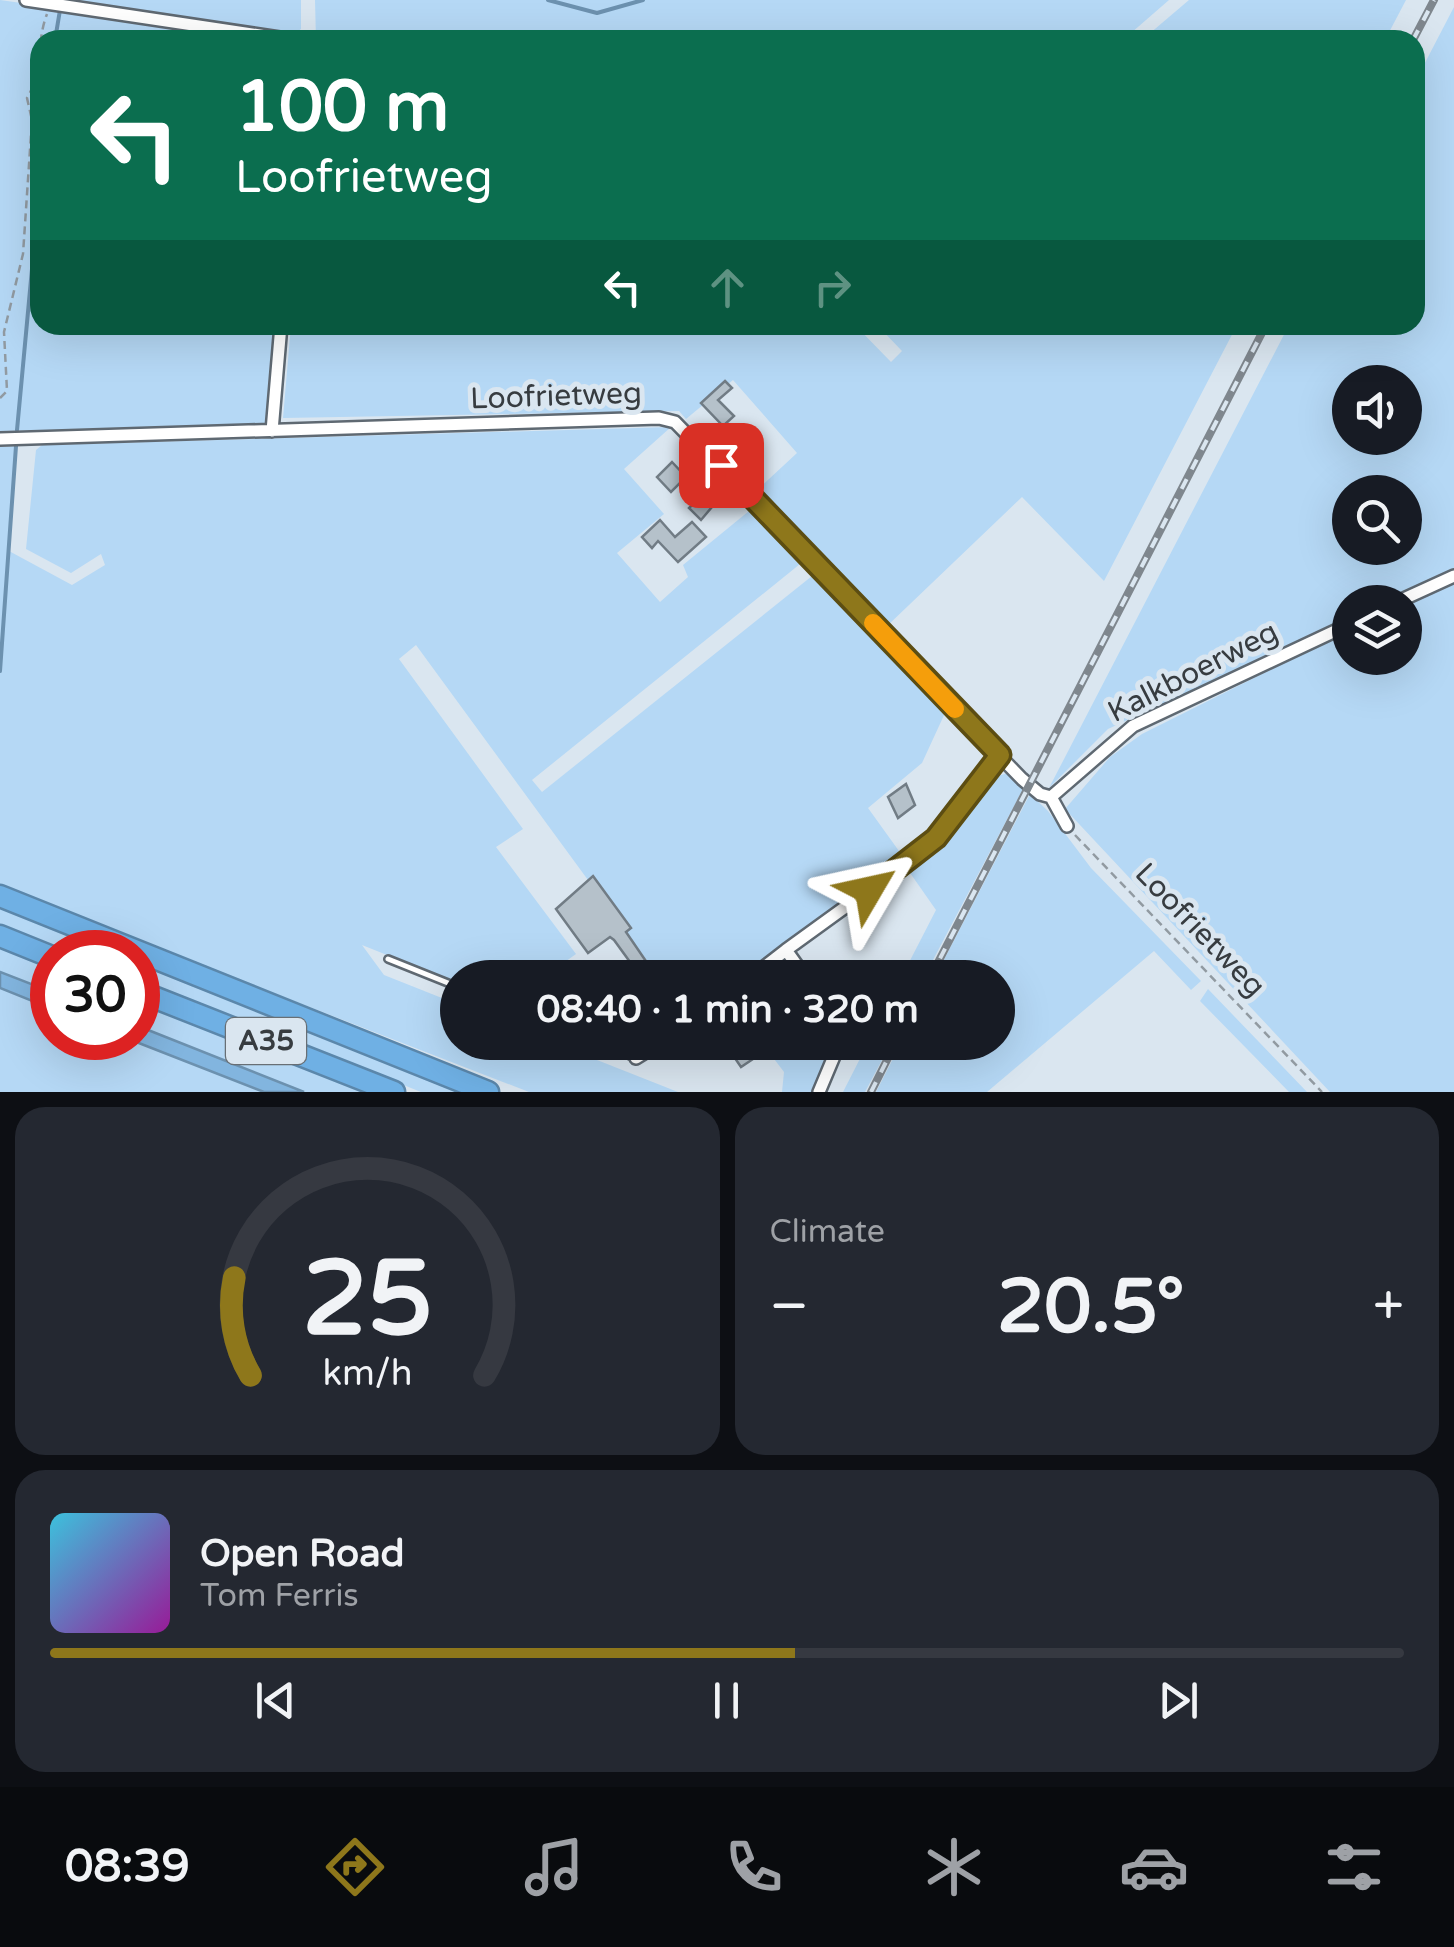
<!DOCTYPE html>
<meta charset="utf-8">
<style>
:root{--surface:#171b24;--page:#242831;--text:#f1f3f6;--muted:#9ea1a6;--line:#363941;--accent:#8e771b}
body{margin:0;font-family:"Varela Round",sans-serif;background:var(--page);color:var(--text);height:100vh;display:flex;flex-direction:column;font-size:38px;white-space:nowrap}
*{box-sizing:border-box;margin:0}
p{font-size:32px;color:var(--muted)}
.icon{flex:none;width:55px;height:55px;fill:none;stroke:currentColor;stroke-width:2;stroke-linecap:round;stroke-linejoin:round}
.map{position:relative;height:1092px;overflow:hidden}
.sheet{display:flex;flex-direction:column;gap:15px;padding:15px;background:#0d0f14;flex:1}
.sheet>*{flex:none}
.guide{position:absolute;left:30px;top:30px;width:1395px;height:305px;border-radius:30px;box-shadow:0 10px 40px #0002;background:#0b6e4f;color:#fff;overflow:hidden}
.buttons{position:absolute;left:1332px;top:365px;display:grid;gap:20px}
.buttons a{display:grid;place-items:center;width:90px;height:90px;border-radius:50%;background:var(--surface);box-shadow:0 10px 40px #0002;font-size:50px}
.speed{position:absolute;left:30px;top:930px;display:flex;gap:20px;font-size:50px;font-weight:700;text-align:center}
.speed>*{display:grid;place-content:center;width:130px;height:130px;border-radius:50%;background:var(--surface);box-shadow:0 10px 40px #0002;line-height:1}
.speed .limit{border:15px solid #d22;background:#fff;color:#111}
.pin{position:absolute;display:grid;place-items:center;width:85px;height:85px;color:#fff;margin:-42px;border-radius:20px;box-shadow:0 5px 15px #0006}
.me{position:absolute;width:110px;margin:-55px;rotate:54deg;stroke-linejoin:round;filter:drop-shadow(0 0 8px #0008)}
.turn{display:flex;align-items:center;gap:35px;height:210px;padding:0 40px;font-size:45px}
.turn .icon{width:130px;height:130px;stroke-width:2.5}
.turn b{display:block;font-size:70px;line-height:85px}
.lanes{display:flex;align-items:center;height:95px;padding:0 40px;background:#0003;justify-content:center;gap:50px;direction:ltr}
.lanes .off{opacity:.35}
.big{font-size:75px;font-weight:700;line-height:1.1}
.sheet .widget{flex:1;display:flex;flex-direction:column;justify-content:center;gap:15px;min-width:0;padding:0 35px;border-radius:30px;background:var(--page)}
.sheet .dial{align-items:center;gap:0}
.dial svg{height:260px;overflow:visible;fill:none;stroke:var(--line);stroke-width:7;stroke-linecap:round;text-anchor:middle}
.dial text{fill:var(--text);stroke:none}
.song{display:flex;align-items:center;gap:30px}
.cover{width:120px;height:120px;border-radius:15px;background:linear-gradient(135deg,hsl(190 70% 55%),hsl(300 70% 35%))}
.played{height:10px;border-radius:5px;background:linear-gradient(90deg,var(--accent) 55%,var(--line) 55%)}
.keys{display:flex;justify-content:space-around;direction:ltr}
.heat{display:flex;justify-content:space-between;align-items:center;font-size:55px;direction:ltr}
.sheet .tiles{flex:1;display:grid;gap:15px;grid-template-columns:1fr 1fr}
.widget:last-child{grid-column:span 2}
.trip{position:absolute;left:440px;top:960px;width:575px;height:100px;border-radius:50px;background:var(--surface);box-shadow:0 10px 40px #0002;font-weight:700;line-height:100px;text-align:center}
.dock{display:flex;height:160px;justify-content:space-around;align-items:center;background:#090b0e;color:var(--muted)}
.dock .icon{width:70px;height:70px}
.dock .active{color:var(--accent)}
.dock b{font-size:45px;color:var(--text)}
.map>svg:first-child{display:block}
.green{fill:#b5d8f5;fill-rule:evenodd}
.water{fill:#82b5df;stroke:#6c91af;stroke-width:2.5}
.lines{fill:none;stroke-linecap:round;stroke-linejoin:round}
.stream{stroke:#6c91af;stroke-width:4}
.building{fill:#b5c1ca;stroke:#717c85;stroke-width:2.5}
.lane-casing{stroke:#5f6972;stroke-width:10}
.street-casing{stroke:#5f6972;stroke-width:16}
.highway-casing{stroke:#5b87ab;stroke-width:25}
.path{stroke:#919aa1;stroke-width:2.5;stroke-dasharray:8 5;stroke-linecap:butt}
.lane{stroke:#fff;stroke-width:5}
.street{stroke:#fff;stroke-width:11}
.highway{stroke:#6fb0e4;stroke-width:20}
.rail-casing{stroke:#7f878e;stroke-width:8}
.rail{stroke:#dae6f0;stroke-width:4;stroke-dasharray:11;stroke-linecap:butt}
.route-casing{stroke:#5c4d12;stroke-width:25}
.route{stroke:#8e771b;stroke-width:18}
.slow{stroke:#f59e0b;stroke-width:18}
.labels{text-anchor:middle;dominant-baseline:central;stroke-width:10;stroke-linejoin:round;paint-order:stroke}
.shield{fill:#dae6f0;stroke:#686f75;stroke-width:2.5}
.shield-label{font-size:28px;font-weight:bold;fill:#373c40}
.street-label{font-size:30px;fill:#373c40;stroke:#dae6f0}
</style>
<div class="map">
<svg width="1454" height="1092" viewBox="0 0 1454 1092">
<rect width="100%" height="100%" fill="#dae6f0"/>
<path class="green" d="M0 0 284 40H40V325H277L267 427 0 431Z
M51 0H301V29L294 34Z
M315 0H1169L1123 40H316Z
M1189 0H1406L1385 40H1142Z
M1454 7V569L1383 602H1350V618L1108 729 1049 788 1289 325H1415V82ZM1350 382H1405V438H1350ZM1350 492H1405V548H1350Z
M291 325H855L891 362 902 351 877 325H1237L1104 581 1022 497 886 627 755 492 797 453 733 380 686 419 679 411 283 418Z
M671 427 624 469 664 514 617 553 660 602 688 577 683 565 749 511 800 564 532 780 542 792 812 576 945 713 922 763 868 808 904 858 742 977H659L416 645 399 659 523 829 496 847 576 954 544 977 458 978 457 983 362 945 384 975 457 1004 458 1042 554 1043 678 1092H529L0 887V447L16 446 9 551 72 585 105 565 101 554 71 573 26 549 36 450 42 445Z
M1454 580V1092H1330L1065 809 1110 757 1142 734 1350 630V658H1405V603Z
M1008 773 1024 787 924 977 901 978 936 910 908 870 950 835 991 778Z
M1030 794 1048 811 1091 868 1201 981 1191 990 1154 951 987 1092H876L901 1043 998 1042V978L935 977Z
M0 905 123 952H70L0 925Z
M0 947 52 968V992L0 972Z
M138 958 468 1092H421L138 979Z
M0 988 52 1009V1038H126L264 1092H0Z
M1208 989 1307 1092H1289L1200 1001Z
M138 1001 362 1092H304L138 1026Z
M762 1043H835L813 1092H782L784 1072Z
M868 1043H891L865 1092H843Z"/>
<path class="water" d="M0 972 52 992V1009L0 988Z
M138 1026 304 1092H264L126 1038H138Z"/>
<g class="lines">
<path class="stream" d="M548 0 597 13 643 0
M55 40 60 10
M17 430 40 183
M0 671 16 446"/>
</g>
<path class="building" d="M725 381 732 388 718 400 734 416 723 426 701 403Z
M725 427 742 445 729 457 713 440Z
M672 462 686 477 671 492 657 477Z
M707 490 717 501 701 520 689 508Z
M660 520 675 537 692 522 706 537 678 562 658 541 652 548 642 537Z
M906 784 915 805 898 818 888 797Z
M593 876 631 928 626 932 652 970 641 978H607L630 962 614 940 610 937 588 953 556 909Z
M745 1042 756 1057 741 1067 730 1051Z"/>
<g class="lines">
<defs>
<path id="lane" d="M388 959 458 987
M594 1042 633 1057"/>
<path id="street" d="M26 0 293 40
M272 431 281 325
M0 439 659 418 675 422 1022 779 1040 794 1051 797 1133 726 1350 624
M1397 602 1454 576
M1051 797 1067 826
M750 978 786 950
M806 978 786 950 924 850 999 755
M636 1058 662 1042
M819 1092 840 1042"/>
<path id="highway" d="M0 896 488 1092
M0 936 52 957
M138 991 394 1092"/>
</defs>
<use href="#lane" class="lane-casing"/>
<use href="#street" class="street-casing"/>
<use href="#highway" class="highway-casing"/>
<path class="path" d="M0 398 7 391 4 332 23 254 32 120 27 98C43 73 36 42 47 14
M1075 835 1322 1092"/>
<use href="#lane" class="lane"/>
<use href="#street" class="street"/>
<use href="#highway" class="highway"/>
<defs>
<path id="rail" d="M1413 40 1434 0
M930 978 1266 325
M871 1092 896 1042"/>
</defs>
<use href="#rail" class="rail-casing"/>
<use href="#rail" class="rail"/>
</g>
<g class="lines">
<defs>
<path id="route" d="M721 465 1000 755 936 838 869 890"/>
</defs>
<use href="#route" class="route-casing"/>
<use href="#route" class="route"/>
<path class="slow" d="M873 623 955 709"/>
</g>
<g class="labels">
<rect class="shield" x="226" y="1018" width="80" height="46" rx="8"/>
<g class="shield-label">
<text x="266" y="1041">A35</text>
</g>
<g class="street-label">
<text transform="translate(556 396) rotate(-2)">Loofrietweg</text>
<text transform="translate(1193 672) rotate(-27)">Kalkboerweg</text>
<text transform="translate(1200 930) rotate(46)">Loofrietweg</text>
</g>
</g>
</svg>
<div class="buttons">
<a><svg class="icon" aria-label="sound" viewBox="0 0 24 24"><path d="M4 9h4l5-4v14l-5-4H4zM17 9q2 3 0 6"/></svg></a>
<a><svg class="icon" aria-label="search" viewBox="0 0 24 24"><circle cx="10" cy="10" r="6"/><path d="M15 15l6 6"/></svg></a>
<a><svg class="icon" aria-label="layers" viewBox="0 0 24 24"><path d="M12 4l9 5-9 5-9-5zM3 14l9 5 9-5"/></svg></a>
</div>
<div class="speed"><div class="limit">30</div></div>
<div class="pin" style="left:721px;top:465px;background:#d93025"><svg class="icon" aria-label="arrive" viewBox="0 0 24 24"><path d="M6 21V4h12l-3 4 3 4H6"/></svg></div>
<svg class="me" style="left:869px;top:890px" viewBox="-20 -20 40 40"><path d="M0-17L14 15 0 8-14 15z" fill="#8e771b" stroke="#fff" stroke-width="4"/></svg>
<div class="trip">08:40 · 1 min · 320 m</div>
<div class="guide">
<div class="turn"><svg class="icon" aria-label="left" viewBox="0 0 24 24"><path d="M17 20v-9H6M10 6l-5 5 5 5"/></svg><div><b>100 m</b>Loofrietweg</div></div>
<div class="lanes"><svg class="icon" aria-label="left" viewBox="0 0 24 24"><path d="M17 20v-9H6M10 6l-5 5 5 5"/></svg><svg class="icon off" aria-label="ahead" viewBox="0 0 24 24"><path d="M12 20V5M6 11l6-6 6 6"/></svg><svg class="icon off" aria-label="right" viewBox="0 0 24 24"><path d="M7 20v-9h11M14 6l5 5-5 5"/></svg></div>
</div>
</div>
<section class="sheet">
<div class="tiles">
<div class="widget dial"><svg viewBox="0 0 100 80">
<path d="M14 69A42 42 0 1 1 86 69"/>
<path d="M14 69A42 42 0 0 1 9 39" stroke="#8e771b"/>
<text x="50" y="56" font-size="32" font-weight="700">25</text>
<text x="50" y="72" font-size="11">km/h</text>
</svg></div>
<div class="widget"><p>Climate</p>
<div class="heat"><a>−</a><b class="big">20.5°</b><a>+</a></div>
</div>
<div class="widget">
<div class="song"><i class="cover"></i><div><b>Open Road</b><p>Tom Ferris</p></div></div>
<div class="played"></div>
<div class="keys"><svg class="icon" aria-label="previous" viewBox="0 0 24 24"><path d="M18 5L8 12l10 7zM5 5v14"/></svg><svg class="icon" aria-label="pause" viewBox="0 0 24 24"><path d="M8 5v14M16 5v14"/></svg><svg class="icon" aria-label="next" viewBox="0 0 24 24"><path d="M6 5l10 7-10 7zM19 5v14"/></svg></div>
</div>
</div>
</section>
<nav class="dock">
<b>08:39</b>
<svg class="icon active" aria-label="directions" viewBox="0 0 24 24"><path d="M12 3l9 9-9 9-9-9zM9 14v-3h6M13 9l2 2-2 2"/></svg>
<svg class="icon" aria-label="music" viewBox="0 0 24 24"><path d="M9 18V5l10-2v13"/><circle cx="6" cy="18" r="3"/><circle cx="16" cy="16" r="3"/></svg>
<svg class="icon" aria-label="phone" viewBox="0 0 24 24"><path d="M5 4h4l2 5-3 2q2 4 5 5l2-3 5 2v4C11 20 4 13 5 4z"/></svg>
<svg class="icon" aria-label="climate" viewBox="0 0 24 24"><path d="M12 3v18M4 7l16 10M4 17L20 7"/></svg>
<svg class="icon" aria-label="car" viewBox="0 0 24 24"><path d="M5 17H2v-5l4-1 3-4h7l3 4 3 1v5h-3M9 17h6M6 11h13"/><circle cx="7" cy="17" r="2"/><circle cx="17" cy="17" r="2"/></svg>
<svg class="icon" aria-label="filters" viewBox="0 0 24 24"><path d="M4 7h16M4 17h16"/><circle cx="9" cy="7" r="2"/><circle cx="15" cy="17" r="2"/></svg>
</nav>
